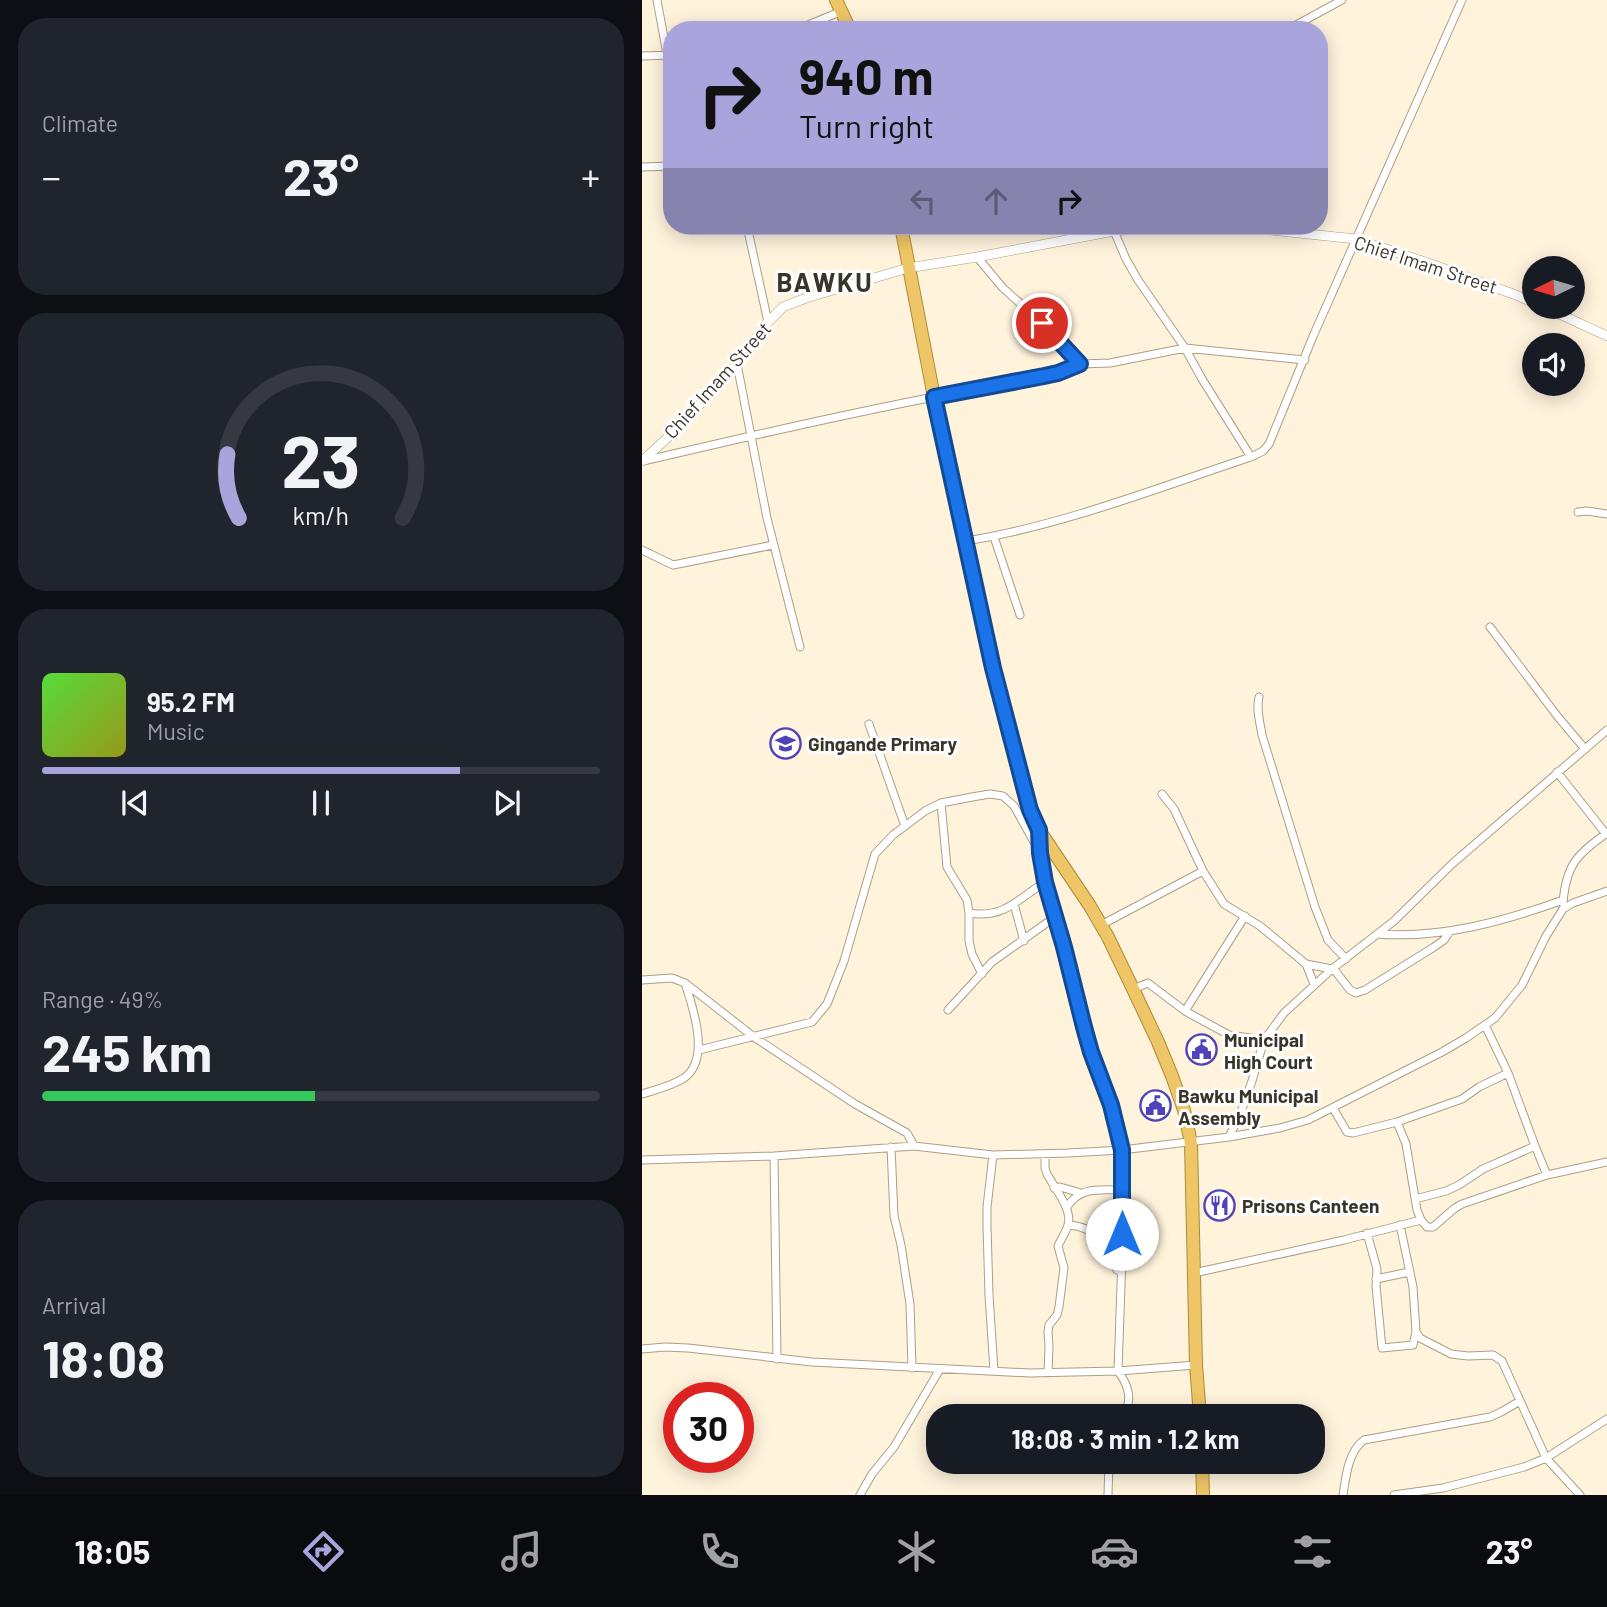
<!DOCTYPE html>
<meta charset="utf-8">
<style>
:root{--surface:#171b24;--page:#20242c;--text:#f1f3f6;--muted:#9ea1a6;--line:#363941;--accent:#a9a4db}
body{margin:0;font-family:Barlow,sans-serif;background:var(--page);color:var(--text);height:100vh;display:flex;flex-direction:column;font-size:26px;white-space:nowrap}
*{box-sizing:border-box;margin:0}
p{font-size:23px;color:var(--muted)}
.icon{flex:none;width:38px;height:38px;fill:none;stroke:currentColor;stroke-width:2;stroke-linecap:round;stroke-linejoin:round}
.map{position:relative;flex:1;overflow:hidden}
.sheet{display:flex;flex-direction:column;gap:18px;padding:18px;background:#0d0f14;width:642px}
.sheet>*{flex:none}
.banner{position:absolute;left:21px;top:21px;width:665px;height:214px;border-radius:28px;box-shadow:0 4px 18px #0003;background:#a9a4db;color:#111;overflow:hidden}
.needle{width:46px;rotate:265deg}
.tools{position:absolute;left:880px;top:256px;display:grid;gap:14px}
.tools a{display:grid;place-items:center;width:63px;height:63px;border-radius:50%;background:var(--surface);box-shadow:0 4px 18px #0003;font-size:35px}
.speed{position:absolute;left:21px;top:1382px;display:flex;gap:14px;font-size:35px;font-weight:700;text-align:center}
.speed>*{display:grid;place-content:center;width:91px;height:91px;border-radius:50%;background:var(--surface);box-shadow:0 4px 18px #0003;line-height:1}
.speed .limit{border:10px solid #d22;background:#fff;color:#111}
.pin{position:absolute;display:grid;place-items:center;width:60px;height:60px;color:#fff;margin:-30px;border:4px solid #fff;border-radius:50%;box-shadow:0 2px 7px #0007}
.me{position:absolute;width:77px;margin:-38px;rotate:0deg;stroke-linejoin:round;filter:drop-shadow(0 0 5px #0008)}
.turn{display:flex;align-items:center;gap:24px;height:147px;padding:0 21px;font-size:32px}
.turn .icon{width:91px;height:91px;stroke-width:2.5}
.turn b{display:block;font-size:49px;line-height:60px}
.lanes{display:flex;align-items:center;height:66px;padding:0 21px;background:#0003;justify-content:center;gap:35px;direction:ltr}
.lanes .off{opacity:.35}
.big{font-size:52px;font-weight:700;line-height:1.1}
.sheet .tile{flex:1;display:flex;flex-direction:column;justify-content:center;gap:10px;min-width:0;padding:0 24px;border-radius:28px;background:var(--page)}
.sheet .dial{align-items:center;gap:0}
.dial svg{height:182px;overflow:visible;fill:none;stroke:var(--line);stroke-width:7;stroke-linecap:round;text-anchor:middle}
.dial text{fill:var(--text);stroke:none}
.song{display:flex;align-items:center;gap:21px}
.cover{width:84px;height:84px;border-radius:10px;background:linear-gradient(135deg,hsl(110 70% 55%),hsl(60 70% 35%))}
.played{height:7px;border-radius:4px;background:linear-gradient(90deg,var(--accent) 75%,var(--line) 75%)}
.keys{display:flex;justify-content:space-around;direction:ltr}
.heat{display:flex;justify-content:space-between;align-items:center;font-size:38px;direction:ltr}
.charge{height:10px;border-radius:5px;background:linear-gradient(90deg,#34c759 49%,var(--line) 0)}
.trip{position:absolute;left:284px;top:1404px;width:399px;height:70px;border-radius:28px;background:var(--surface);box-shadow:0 4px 18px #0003;font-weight:700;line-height:70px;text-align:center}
.tabs{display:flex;height:112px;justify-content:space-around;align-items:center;background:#090b0e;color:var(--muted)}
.tabs .icon{width:49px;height:49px}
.tabs .active{color:var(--accent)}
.tabs b{font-size:32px;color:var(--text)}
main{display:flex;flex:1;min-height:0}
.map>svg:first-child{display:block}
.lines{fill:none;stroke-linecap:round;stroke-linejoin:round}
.minor-casing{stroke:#ac9f84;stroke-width:9}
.tertiary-casing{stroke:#ac9f84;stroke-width:10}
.trunk-casing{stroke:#ac8a39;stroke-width:14}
.minor{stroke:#fff;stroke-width:7}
.tertiary{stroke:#fff;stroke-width:9}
.trunk{stroke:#eec667;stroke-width:12}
.route-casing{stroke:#114b97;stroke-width:18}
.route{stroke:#1a73e8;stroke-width:12}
.labels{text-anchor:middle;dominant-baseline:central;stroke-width:6;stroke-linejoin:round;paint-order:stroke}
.street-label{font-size:19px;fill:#3a352a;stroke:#fff}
.poi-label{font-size:19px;font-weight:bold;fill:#3a352a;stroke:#fff;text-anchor:start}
.district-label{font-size:26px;font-weight:bold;letter-spacing:2px;fill:#3a352a;stroke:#fff}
</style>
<main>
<section class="sheet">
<div class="tile"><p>Climate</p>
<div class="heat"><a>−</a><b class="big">23°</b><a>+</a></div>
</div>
<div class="tile dial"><svg viewBox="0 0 100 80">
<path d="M14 69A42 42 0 1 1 86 69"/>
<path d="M14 69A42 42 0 0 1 9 41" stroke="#a9a4db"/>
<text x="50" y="56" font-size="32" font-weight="700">23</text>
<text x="50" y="72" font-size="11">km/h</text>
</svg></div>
<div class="tile">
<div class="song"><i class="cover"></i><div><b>95.2 FM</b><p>Music</p></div></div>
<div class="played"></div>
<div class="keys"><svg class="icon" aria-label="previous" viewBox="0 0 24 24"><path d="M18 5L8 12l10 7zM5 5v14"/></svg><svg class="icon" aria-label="pause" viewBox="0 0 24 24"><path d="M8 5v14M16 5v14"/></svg><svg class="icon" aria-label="next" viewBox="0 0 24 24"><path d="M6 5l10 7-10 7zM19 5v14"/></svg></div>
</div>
<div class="tile"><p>Range · 49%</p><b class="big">245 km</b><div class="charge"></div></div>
<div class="tile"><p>Arrival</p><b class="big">18:08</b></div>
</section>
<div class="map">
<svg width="965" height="1495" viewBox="0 0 965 1495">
<rect width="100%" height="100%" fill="#fff3dc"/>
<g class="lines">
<defs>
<path id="minor" d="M15 0 25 54
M154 30 200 11
M645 30 700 0
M0 56 29 55
M0 167 30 166
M105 226 126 322
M472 231 484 259 496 280 543 348 663 360
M335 257 361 288 400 323 438 364 468 363 543 348 560 379 609 457
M95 364 109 436C180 420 252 404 324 391 360 384 405 382 438 364
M1 461 109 436 125 518 158 647
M936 512 945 511 965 514
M352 537 378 615
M324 541C422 525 515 488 609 457L621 451 627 444 672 334 820 0
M0 550 31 565 131 545
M848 627 916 717 943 749
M617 697C614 710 618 722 620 735L673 907 686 940 704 959
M227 724 263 826
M915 772 964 834
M520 794 532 809 561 871 582 904 618 926 664 964
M299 803 305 867 325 900 327 913V941L330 954 340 974
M397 833 398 853 403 882 422 947 442 1027 449 1052 469 1105 480 1150 587 1137 599 1112 610 1081 622 1040 642 1013 690 969 752 921 810 864 965 730
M921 903C924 865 935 854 965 833
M372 904 382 941
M327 913C362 919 376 899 403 882
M459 925 561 871
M736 934C799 939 863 921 921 900
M691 968 708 990 714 993 723 990 792 947 802 940 808 931
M0 980 30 978 43 983C51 1008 69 1059 42 1078 30 1086 13 1090 0 1094
M43 983 112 1037 213 1104 265 1133 272 1146
M672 984 664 964 690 969
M491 989 506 983 543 1011 587 1035 622 1040
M306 1010 350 962 413 917
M543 1011 603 916
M57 1050 170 1022 185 1004 202 961 233 854 251 835 283 811 299 803 330 797 348 794 361 796 372 806 396 849
M691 1108 705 1132 711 1133 755 1122 820 1099 837 1087 866 1073 843 1025
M587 1137 638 1128 666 1120 800 1052 824 1038 853 1018 880 985 904 936 921 909 931 903 965 891
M893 1146 905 1175
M249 1147 252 1216 259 1245 268 1304 270 1368
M403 1154V1168L405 1174C412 1187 431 1210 426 1225 424 1232 419 1239 416 1246L422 1268 417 1307 415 1315 407 1325 406 1332 407 1346 406 1373
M351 1155 345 1207V1226L347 1295 352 1371
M132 1156 135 1359
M0 1160 132 1156 272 1146 351 1155 426 1153 480 1150V1256L476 1371C487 1386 491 1400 481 1416
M412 1188 418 1187 439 1193
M773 1199 804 1191 817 1185 841 1169 893 1146 866 1073
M425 1207C439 1186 457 1190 480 1190
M779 1220 785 1227H791L813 1208 820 1204 905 1175 965 1162
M426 1225C456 1227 465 1245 475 1270L479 1271
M758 1225 771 1287 774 1332 778 1338 809 1354 826 1356 851 1355 860 1361 904 1458 938 1495
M725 1233 735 1269 734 1286 740 1348 771 1345 774 1332
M552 1273 702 1240 779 1220 775 1210 764 1144 755 1122
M734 1279 767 1272
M0 1349 23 1347 46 1348 170 1362 388 1373 476 1371 554 1365
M218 1495 230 1474 252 1447 298 1369
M466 1495 467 1461
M701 1495C704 1476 706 1452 722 1440L848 1417 859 1412 878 1401
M752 1495 801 1488 882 1467 904 1458 965 1419"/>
<path id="tertiary" d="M589 226 714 239 789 264 874 295 892 303
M900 306 965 336
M0 461 35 429 95 364 126 322 141 307 164 298 266 268 335 257 472 231 522 226"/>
<path id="trunk" d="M194 0 208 30
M259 226 292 397 351 668 388 810 397 830 448 906 466 937 491 989 516 1042 530 1076 542 1110 549 1143 554 1365 558 1416
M560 1461 561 1495"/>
</defs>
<use href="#minor" class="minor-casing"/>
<use href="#tertiary" class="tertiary-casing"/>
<use href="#trunk" class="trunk-casing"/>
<use href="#minor" class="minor"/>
<use href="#tertiary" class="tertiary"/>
<use href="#trunk" class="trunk"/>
</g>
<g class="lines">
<defs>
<path id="route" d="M400 323 438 364 416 373 402 376 292 397 351 668 388 810 397 830 398 853 403 882 422 947 442 1027 449 1052 469 1105 480 1150V1234"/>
</defs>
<use href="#route" class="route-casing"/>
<use href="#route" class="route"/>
</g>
<defs>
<symbol id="school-ring" viewBox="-11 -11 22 22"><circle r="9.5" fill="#fff" stroke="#5043ba" stroke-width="1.5"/><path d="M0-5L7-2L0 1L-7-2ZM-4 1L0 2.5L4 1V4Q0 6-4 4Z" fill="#5043ba"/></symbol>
<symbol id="civic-ring" viewBox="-11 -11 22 22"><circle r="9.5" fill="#fff" stroke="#5043ba" stroke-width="1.5"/><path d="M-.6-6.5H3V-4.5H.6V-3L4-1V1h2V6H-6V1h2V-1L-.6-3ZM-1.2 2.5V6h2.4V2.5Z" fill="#5043ba"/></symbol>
<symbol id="restaurant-ring" viewBox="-11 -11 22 22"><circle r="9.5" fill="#fff" stroke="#5043ba" stroke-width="1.5"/><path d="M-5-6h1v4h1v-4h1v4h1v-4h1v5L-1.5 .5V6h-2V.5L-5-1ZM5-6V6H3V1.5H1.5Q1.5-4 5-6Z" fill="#5043ba"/></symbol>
</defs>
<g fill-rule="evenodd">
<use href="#school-ring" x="126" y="726" width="35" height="35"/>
<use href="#civic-ring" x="542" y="1032" width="35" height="35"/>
<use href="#civic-ring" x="496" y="1088" width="35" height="35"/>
<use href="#restaurant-ring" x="560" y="1188" width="35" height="35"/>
</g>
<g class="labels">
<g class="street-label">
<text transform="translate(784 264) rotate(18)">Chief Imam Street</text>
<text transform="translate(75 380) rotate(-48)">Chief Imam Street</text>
</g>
<g class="poi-label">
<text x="166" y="743">Gingande Primary</text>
<text x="582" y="1039">Municipal<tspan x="582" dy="22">High Court</tspan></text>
<text x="536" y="1095">Bawku Municipal<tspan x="536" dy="22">Assembly</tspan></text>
<text x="600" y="1205">Prisons Canteen</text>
</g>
<g class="district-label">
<text x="183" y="281">BAWKU</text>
</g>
</g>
</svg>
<div class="tools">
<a><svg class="needle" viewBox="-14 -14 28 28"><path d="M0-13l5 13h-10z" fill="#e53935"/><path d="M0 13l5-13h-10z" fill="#9ea1a6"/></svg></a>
<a><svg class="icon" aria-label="sound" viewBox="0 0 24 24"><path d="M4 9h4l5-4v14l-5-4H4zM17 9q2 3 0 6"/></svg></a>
</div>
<div class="speed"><div class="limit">30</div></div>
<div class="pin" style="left:400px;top:323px;background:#d93025"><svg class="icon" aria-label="arrive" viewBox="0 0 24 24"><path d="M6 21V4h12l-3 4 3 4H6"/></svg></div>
<svg class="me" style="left:480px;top:1234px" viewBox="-20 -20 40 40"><circle r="19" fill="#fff"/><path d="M0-13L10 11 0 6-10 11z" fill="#1a73e8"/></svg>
<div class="trip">18:08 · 3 min · 1.2 km</div>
<div class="banner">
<div class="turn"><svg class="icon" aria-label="right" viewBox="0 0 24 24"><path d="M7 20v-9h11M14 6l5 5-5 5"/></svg><div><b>940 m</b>Turn right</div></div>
<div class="lanes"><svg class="icon off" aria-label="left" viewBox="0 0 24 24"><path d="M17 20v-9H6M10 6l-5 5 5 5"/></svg><svg class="icon off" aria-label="ahead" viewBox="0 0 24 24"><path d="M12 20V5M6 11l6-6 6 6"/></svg><svg class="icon" aria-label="right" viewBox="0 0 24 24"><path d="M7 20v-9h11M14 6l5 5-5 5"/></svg></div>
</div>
</div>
</main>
<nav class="tabs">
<b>18:05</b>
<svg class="icon active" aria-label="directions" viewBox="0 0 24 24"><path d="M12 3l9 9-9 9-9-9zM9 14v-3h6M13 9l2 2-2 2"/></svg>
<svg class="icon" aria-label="music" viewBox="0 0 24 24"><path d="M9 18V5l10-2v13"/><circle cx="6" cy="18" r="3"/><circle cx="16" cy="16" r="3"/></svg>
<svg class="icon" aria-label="phone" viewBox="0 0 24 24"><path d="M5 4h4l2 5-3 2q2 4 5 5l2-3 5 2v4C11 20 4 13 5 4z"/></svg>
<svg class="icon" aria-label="climate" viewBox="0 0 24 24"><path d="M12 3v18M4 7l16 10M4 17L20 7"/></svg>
<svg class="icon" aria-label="car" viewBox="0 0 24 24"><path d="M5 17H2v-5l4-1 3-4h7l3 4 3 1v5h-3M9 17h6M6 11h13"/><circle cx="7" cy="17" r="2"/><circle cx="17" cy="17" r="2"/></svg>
<svg class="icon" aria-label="filters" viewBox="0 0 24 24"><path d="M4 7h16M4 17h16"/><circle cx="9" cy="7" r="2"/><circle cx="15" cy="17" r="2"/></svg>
<b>23°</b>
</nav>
